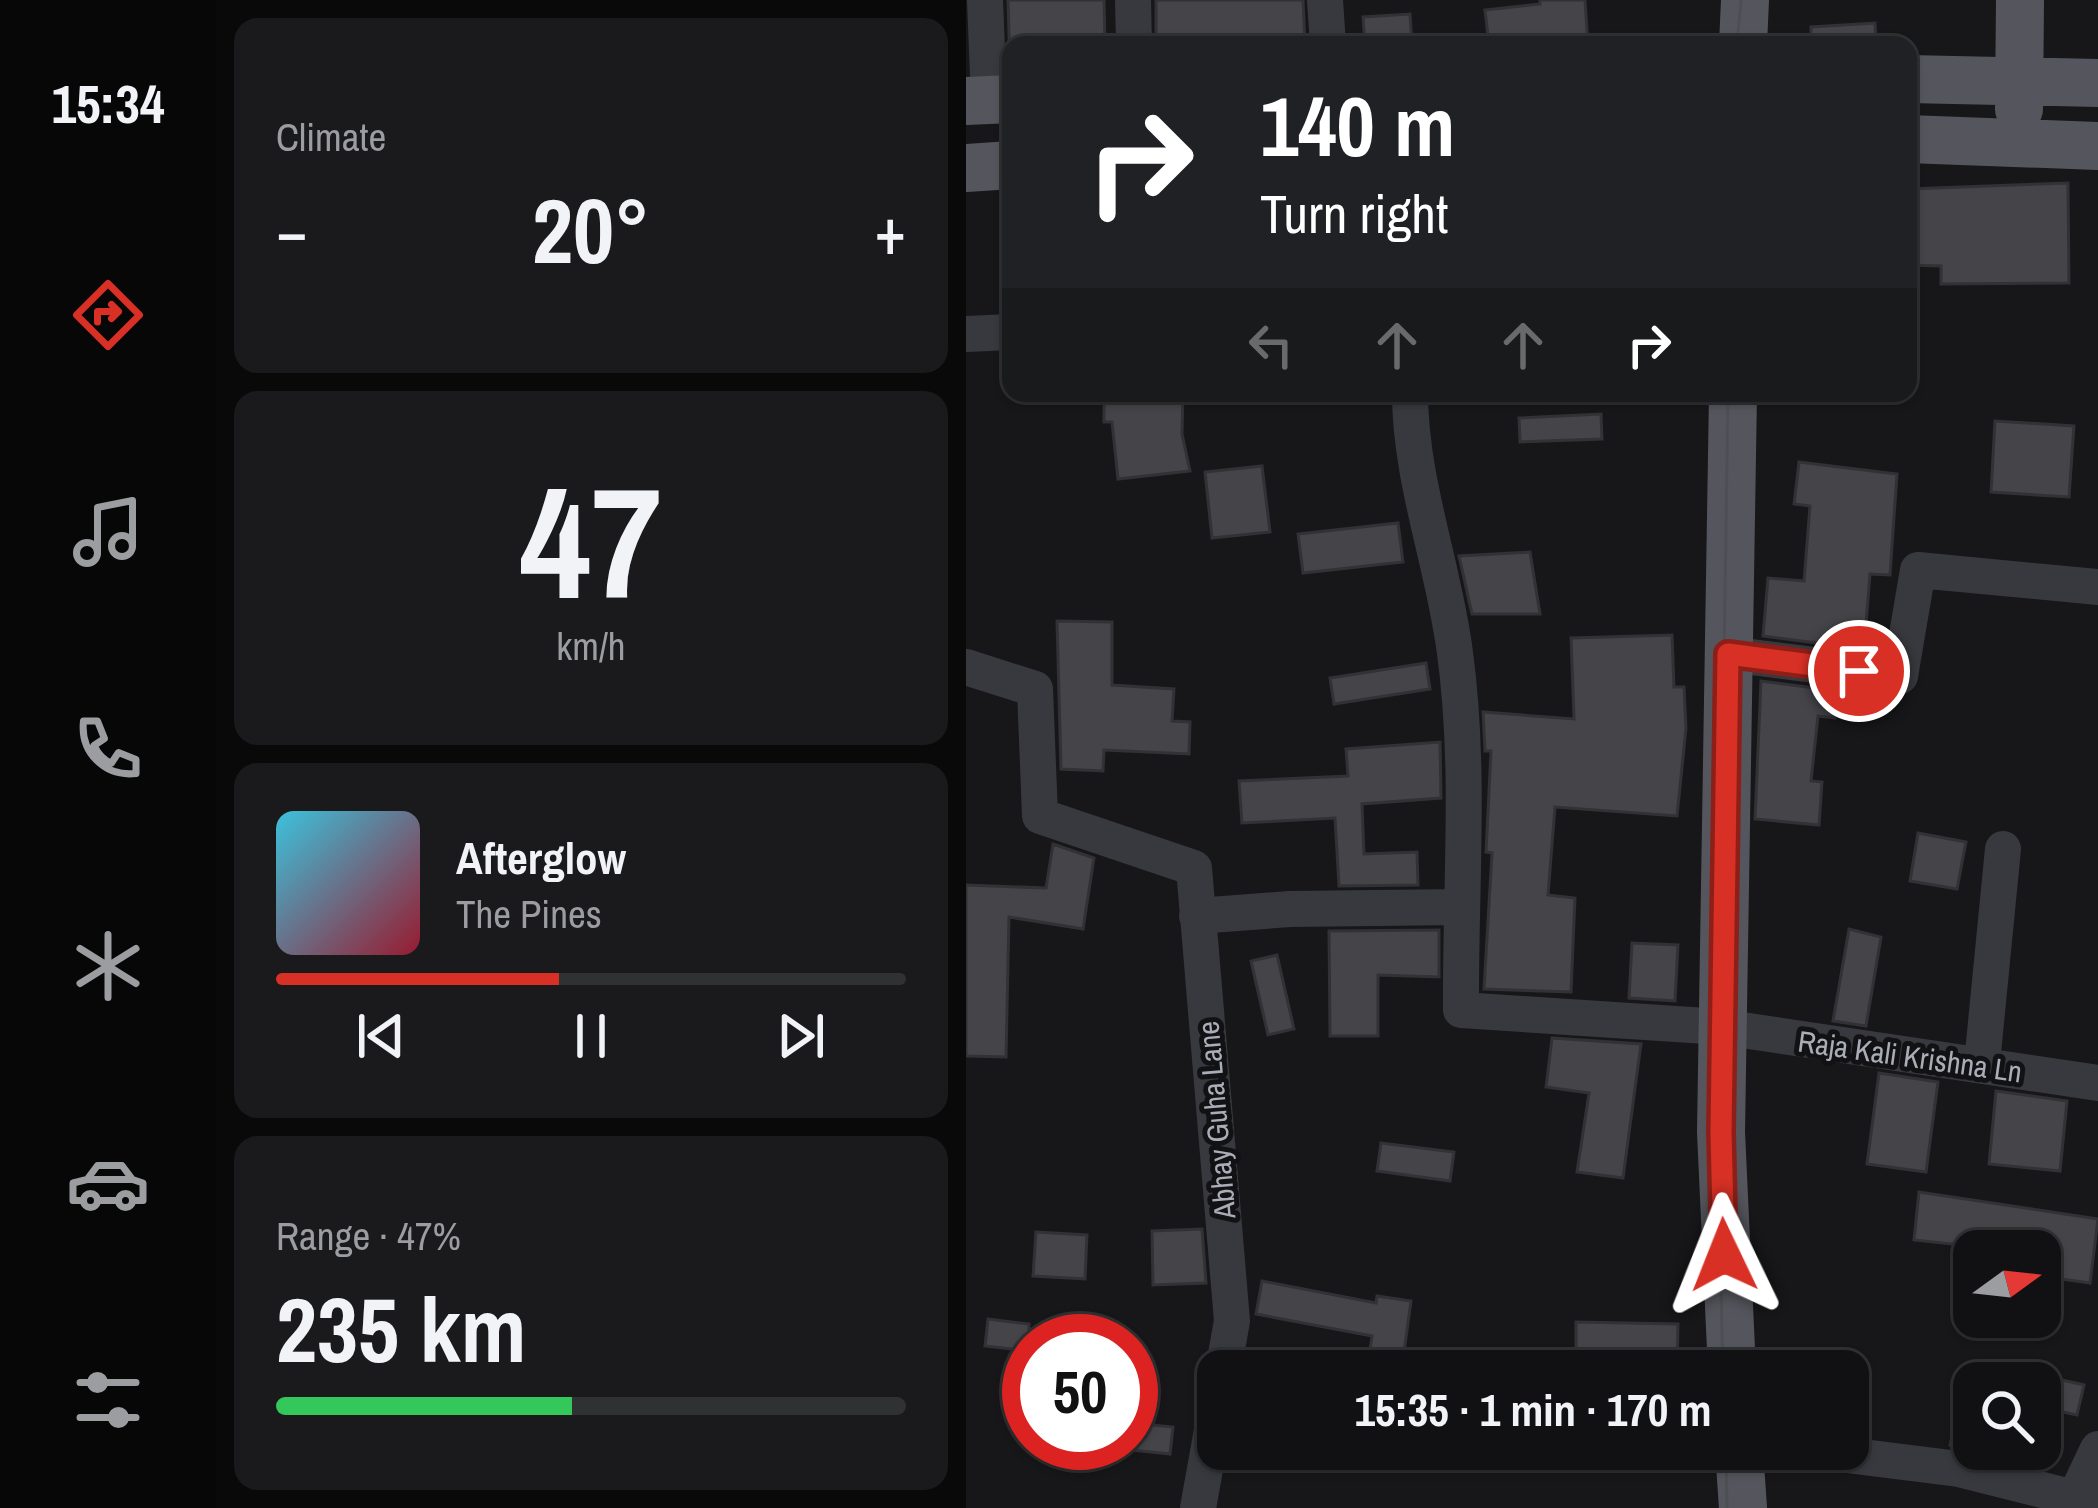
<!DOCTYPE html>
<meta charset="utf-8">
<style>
:root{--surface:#111113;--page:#1a1a1c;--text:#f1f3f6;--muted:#9c9da0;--line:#303133;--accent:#d93025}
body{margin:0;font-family:"Archivo Narrow",sans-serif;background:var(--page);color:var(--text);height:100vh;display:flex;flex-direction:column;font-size:45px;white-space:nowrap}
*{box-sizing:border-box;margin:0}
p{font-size:39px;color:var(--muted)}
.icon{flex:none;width:66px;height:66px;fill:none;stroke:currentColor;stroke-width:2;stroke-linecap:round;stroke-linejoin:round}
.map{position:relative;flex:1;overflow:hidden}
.side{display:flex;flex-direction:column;gap:18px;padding:18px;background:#09090a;width:750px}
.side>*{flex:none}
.guide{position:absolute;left:36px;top:36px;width:915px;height:366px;border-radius:24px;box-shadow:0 3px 9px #0004,0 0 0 3px var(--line);background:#202124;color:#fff;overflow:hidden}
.needle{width:78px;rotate:75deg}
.fabs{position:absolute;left:987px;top:1230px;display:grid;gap:24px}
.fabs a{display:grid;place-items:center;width:108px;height:108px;border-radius:24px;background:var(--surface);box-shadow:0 3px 9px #0004,0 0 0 3px var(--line);font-size:60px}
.speed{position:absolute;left:36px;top:1314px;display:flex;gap:24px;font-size:60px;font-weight:700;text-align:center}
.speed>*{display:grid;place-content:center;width:156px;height:156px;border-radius:50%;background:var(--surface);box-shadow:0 3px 9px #0004,0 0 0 3px var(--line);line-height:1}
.speed .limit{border:18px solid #d22;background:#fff;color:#111}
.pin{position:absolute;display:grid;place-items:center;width:102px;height:102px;color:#fff;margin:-51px;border:6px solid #fff;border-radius:50%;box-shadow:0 3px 12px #0007}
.me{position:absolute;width:132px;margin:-66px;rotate:358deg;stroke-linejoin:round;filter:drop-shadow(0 0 9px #0008)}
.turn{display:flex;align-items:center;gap:42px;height:252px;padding:0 60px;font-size:54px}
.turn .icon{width:156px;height:156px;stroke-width:2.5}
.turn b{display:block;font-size:84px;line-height:102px}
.lanes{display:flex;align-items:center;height:114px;padding:0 60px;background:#0003;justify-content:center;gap:60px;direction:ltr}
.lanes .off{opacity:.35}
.big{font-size:90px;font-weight:700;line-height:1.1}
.side .card{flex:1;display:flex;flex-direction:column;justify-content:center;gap:18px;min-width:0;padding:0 42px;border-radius:24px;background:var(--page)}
.side .dial{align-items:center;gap:0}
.dial b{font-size:156px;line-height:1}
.song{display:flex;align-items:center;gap:36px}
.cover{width:144px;height:144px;border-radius:18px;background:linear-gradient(135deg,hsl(190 70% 55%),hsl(350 70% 35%))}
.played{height:12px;border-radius:6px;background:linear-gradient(90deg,var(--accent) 45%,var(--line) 45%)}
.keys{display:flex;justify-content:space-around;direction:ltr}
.heat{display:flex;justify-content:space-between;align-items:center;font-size:66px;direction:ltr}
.charge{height:18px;border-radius:9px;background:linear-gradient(90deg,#34c759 47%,var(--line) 0)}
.trip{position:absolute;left:231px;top:1350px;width:672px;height:120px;border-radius:24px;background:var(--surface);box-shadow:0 3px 9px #0004,0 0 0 3px var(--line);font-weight:700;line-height:120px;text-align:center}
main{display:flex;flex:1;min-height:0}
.tab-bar{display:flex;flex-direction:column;width:216px;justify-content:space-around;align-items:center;background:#070708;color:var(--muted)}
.tab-bar .icon{width:84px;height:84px}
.tab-bar .current{color:var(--accent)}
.tab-bar b{font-size:54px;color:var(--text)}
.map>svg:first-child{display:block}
.building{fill:#444449;stroke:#323135;stroke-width:3}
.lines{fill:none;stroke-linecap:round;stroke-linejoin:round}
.minor{stroke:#38393e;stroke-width:36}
.major{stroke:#55565d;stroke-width:48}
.tram{stroke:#4e4f55;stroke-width:3}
.route-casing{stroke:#8d1f18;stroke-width:30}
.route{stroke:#d93025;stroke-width:21}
.labels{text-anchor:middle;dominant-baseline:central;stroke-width:10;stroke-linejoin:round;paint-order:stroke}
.street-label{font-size:30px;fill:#aaadb8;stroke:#121214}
</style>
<main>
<nav class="tab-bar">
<b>15:34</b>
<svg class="icon current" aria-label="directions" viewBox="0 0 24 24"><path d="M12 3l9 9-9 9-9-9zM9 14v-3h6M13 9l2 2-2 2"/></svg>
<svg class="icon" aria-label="music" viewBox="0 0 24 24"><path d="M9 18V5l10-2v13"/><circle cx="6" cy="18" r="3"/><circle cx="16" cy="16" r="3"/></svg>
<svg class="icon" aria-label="phone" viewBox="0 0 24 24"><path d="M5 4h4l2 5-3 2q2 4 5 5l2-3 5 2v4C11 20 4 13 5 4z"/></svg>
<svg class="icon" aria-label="climate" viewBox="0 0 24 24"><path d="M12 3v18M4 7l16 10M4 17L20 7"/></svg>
<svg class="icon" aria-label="car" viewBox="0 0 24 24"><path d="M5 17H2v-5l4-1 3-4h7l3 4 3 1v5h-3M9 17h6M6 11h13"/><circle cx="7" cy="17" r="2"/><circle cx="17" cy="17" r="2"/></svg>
<svg class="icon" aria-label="filters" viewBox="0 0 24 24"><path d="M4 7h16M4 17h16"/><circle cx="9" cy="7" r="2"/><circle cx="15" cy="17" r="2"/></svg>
</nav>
<section class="side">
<div class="card"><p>Climate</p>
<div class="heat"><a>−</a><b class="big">20°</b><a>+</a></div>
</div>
<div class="card dial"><b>47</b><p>km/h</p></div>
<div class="card">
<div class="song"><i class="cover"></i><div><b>Afterglow</b><p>The Pines</p></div></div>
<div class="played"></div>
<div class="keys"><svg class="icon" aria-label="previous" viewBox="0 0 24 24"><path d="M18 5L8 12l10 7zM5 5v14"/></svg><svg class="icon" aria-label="pause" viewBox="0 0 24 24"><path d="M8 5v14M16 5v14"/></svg><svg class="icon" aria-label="next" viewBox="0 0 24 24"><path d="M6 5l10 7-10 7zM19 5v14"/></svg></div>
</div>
<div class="card"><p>Range · 47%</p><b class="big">235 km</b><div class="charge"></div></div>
</section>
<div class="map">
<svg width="1132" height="1508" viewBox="0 0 1132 1508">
<rect width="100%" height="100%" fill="#171719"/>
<path class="building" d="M42 0H138L139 45H45L44 71Z
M190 0H337L339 45H190Z
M574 0H619L622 45H523L519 10 574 4Z
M444 14 446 45H399L397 17Z
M909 23 910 45H845V27Z
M1102 183 1103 283 975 284V266L942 265V189Z
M138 393H217L216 434 224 471 152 479 146 422H138Z
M635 414 636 439 554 442 553 418Z
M1029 421 1108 426 1103 497 1025 492Z
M833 462 931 474 924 575 904 574 898 649 797 636 802 578 838 581 844 506 828 504Z
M296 466 304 532 246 538 239 472Z
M432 523 437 562 337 573 332 534Z
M564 552 574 614H506L493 556Z
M91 621 146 622V685L208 689 206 721 224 722 223 754 138 750 137 771 95 769Z
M706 635 708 687H718L720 728 711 816 589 807 582 895 609 898 605 992 518 989 526 853 520 852 525 751H519L517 712 608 719 605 638Z
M460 663 464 689 368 704 364 678Z
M795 681 872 691 869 718 852 716 845 781 856 782 853 825 789 819Z
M474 742 475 798 396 804 398 854 451 852 452 885 373 886 369 818 276 823 273 781 382 776 380 749Z
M952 833 1000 842 991 889 944 881Z
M87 844 128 858 117 929 43 917 40 1057 0 1056V885L80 888Z
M883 929 915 937 900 1026 867 1021Z
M473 930V977L412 975V1036H364L363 931Z
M666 943 712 945 709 1001 663 998Z
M311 955 328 1029 302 1035 285 961Z
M586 1038 675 1044 657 1178 611 1172 623 1093 580 1087Z
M913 1073 972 1082 960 1172 901 1164Z
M1030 1091 1101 1101 1094 1171 1023 1164Z
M415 1143 488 1152 484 1181 411 1171Z
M953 1192 1132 1219 1124 1283 1074 1276V1251H995L996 1245 948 1240Z
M236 1229 240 1283 187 1285 186 1231Z
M70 1232 121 1235 119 1279 67 1276Z
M296 1281 410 1303 411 1296 445 1301 436 1367 402 1362 406 1336 290 1314Z
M22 1319 63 1324V1351L19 1346Z
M610 1322 712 1324 711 1371H660L659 1351 610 1350Z
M1074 1375 1118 1385 1111 1415 1074 1407Z
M998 1381 1008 1382V1450L984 1445Z
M165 1423 207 1427 204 1454 165 1450Z"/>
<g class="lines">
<path class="minor" d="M19 0 23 100
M167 0 168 45
M359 0 362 45
M0 334 45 332
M444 393C444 481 478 566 489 653 505 771 494 891 495 1010L756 1027 1132 1083
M762 654 934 676 952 570 1132 587
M0 667 69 689 74 816 228 868 266 1321 257 1371
M231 916 324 909 494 907
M1016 1063 1037 849
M873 1449V1454L993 1469 1132 1504
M232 1508 252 1397
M1104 1508 1132 1449"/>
<path class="major" d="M777 45 779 0
M942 79 1132 83
M0 101 45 99
M1053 109 1054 0
M942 139 1132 146
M0 168 45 165
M766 1371 755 1132 767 393
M773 1449 777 1508"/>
<path class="tram" d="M771 45 775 0
M757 1371 751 1130 762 393
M760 1449 761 1508"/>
</g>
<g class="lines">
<defs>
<path id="route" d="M758 1255 755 1132 762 654 893 671"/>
</defs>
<use href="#route" class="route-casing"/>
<use href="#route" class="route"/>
</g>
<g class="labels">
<g class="street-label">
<text transform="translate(944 1056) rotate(8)">Raja Kali Krishna Ln</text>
<text transform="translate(250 1120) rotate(-95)">Abhay Guha Lane</text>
</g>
</g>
</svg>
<div class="fabs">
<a><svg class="needle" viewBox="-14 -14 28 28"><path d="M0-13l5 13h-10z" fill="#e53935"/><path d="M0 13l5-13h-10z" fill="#9c9da0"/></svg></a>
<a><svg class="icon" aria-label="search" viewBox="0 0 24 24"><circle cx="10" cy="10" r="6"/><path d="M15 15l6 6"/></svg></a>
</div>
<div class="speed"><div class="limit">50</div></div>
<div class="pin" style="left:893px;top:671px;background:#d93025"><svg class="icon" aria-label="arrive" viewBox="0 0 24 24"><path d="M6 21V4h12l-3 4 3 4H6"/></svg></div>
<svg class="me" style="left:758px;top:1255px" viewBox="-20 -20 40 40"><path d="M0-17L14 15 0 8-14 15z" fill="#d93025" stroke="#fff" stroke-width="4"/></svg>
<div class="trip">15:35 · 1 min · 170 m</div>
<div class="guide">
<div class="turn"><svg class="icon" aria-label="right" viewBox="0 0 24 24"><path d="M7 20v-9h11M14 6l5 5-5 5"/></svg><div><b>140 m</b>Turn right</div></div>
<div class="lanes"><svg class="icon off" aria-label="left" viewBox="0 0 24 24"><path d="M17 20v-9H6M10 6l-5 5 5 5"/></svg><svg class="icon off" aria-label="ahead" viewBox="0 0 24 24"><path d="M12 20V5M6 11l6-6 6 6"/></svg><svg class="icon off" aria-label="ahead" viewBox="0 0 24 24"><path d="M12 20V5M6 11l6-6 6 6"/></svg><svg class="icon" aria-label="right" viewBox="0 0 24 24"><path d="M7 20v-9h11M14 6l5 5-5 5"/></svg></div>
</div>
</div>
</main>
